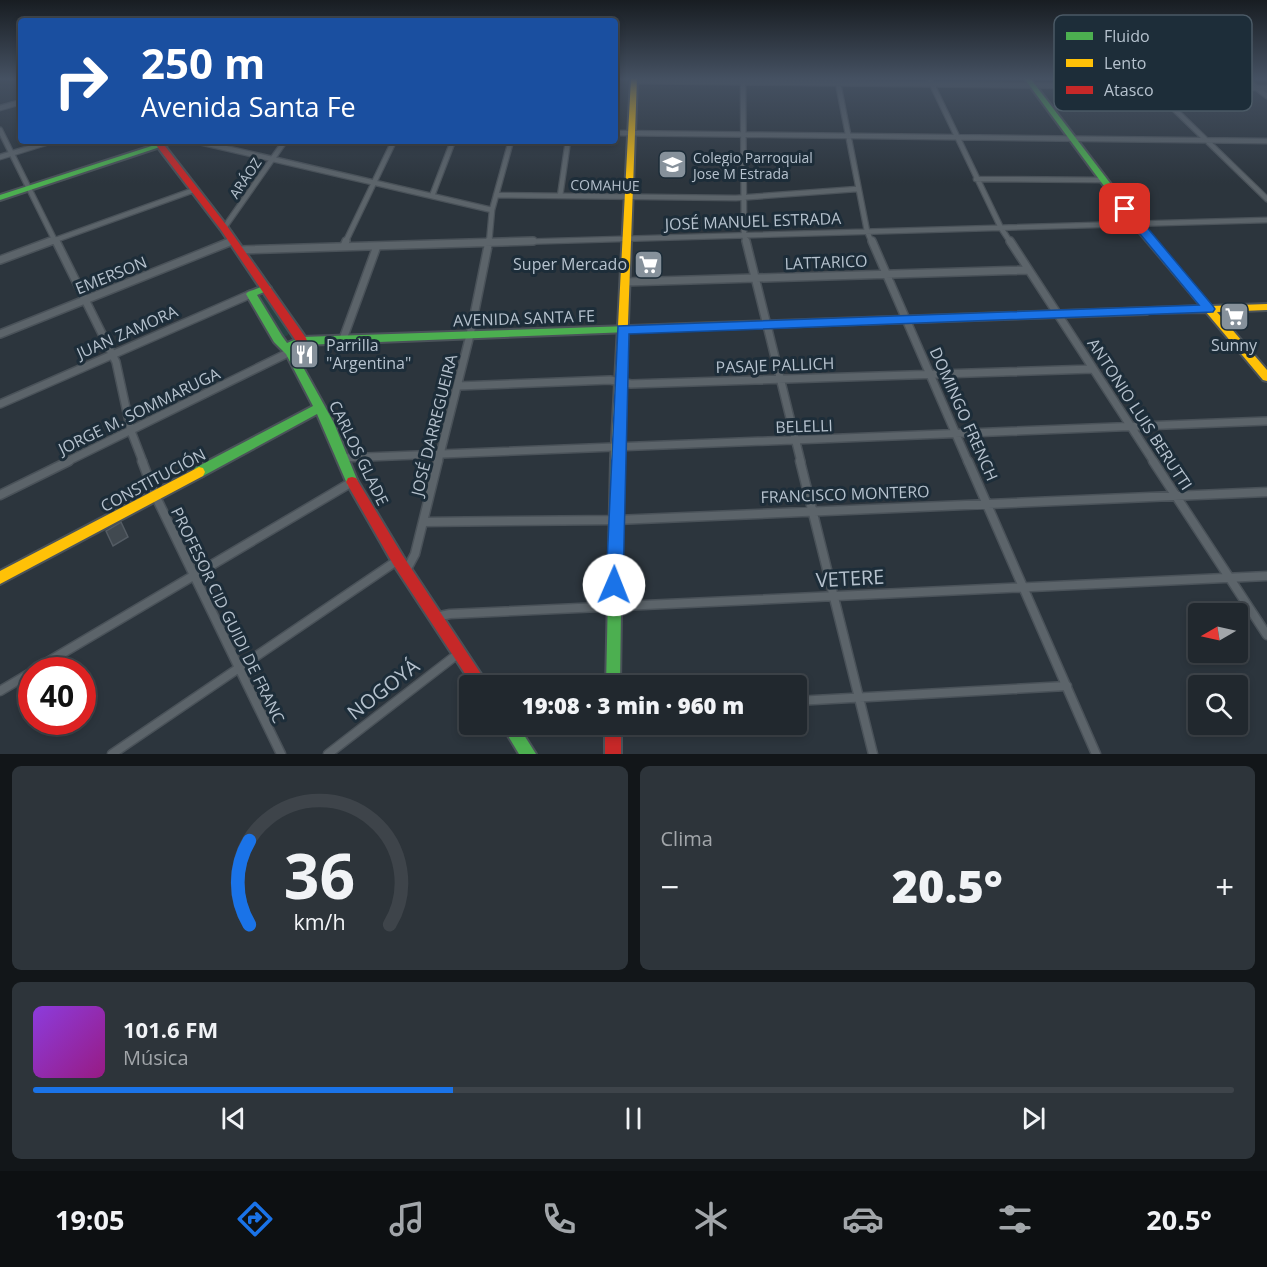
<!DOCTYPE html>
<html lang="es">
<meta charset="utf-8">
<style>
:root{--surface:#21282e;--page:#2d343a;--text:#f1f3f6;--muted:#a2a6aa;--line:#3e444a;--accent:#1a73e8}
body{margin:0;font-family:"Open Sans",sans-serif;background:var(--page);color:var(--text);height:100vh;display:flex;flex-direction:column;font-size:22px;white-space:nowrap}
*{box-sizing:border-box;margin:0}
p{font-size:20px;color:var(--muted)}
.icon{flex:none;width:33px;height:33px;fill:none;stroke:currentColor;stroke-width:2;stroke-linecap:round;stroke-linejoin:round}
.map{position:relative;height:754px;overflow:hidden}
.drawer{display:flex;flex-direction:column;gap:12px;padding:12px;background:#121619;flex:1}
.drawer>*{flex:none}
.top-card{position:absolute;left:18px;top:18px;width:600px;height:126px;border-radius:6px;box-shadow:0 3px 9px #0003,0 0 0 2px var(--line);background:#1a4fa0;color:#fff;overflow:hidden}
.needle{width:39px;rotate:261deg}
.fabs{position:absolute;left:1188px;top:603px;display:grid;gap:12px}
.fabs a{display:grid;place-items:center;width:60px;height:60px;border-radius:6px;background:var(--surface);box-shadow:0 3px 9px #0003,0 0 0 2px var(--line);font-size:30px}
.speed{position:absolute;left:18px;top:657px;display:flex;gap:12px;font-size:30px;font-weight:700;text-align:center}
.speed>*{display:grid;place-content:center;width:78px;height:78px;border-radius:50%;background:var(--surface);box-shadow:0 3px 9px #0003,0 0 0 2px var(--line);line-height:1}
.speed .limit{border:9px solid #d22;background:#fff;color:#111}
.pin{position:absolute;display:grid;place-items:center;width:51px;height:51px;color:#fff;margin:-26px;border-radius:12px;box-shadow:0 3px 9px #0006}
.me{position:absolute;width:66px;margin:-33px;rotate:1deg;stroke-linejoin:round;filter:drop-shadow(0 0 4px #0008)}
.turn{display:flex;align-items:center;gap:21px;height:126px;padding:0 24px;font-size:27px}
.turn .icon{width:78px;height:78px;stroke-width:2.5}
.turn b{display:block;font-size:42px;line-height:51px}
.big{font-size:45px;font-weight:800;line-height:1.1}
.drawer .card{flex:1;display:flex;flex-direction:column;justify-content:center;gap:9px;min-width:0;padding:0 21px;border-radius:9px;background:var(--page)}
.drawer .dial{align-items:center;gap:0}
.dial svg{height:156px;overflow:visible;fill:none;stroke:var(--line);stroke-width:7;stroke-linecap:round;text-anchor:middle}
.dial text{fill:var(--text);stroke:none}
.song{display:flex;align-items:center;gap:18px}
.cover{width:72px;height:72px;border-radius:9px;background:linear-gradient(135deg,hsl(270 70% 55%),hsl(310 70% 35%))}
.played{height:6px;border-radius:3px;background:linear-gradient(90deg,var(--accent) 35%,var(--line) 35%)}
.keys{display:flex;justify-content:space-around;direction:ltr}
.heat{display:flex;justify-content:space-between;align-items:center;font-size:33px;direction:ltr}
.drawer .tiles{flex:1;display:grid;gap:12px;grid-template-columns:1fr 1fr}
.card:last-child{grid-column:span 2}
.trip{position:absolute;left:459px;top:675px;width:348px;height:60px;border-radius:6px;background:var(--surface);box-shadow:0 3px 9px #0003,0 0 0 2px var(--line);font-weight:800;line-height:60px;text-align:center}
.menu{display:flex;height:96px;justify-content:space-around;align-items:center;background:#0d1012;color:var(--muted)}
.menu .icon{width:42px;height:42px}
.menu .on{color:var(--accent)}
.menu b{font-size:27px;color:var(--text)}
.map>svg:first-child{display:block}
.green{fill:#274344}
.building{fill:#414950;stroke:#545c64;stroke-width:1.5}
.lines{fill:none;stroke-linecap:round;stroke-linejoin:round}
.street-far2-casing{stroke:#4a5259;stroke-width:7}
.street-far1-casing{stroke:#4a5259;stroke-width:10}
.street-casing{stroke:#4a5259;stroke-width:11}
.fast-casing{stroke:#4a5259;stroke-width:4}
.slow-casing{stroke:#4a5259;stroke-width:4}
.jam-casing{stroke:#4a5259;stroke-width:4}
.street-far2{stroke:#5c646a;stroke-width:4.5}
.street-far1{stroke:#5c646a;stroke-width:7}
.street{stroke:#5c646a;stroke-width:8}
.fast{fill:#4caf50;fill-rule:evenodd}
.slow{fill:#ffc107;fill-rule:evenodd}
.jam{fill:#c62828;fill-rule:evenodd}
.route{fill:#1a73e8;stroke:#114b97;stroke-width:1.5}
.labels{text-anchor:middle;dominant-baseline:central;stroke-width:6;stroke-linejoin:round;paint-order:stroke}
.far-poi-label{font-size:14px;fill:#b6c2ce;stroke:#1d2d39;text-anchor:start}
.far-street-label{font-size:14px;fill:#b6c2ce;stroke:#1d2d39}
.street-label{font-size:16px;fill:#b6c2ce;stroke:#1d2d39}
.poi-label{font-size:16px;fill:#b6c2ce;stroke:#1d2d39;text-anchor:end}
.near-street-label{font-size:20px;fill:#b6c2ce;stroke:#1d2d39}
.key{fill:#1d2d39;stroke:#4b5a66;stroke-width:1.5}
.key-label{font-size:16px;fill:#b6c2ce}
</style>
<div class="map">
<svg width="1267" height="754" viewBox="0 0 1267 754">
<rect width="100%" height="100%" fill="#2c353d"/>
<path class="green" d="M261 296H266L290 331 288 335 282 338 257 298Z"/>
<path class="building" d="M121 522 128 537 113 546 106 531Z"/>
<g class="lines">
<defs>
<path id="street-far2" d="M743 78 744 234 746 243
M837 78 867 231 872 243
M929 78 1001 228 1011 243
M1142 78 1267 199
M1244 78 1267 96
M634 81 1267 88
M0 108 21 102
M0 130 56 243
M615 133 1267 141
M195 141 492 210
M0 157 52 141
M976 179 1103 180
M496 195 736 198 857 189
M432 196 453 141
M560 196 568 141
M224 228 285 141
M47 243 194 190
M228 243 233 241
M345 243 394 141
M481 243 1267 220
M489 243 492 210 511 141"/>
<path id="street-far1" d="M56 241 116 362 131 431 143 462
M746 241 801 462
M872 241 968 462
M1010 241 1154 462
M344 246 346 241
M240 250 533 241
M0 260 51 241
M625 282 1028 270
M0 334 232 241
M343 339 377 246
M458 386 610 380 631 384 1093 369
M0 404 251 294
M342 458 1267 421
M66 462 290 352
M438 462 470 335 489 241"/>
<path id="street" d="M142 461 155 495 281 754
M800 461 873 754
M968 461 1096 754
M1153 461 1267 635
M0 495 69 461
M423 522 616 520 1267 492
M406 571 415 554 438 461
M435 617 450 614 1267 576
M34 670 352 482
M0 691 32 672
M796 701 1067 686
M112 754 398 560
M328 754 459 653"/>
<path id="fast" d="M1024 78H1030L1139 221 1171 259 1172 261 1171 263H1165L1133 225Z
M167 141H178L0 200V195Z
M266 285 269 286 271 288 269 290 257 295 282 336 287 343 302 337 629 326 634 329 629 332 303 345 293 349 334 423 358 482 356 486 352 487 348 486 317 414 203 476 199 477 195 476 193 472 195 468 313 406 286 354 274 342 246 294 248 292Z
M617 454 621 456 623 459 620 686H606L611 459 613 456Z
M501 724H517L536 754H519Z"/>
<path id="slow" d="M631 78H637L623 459 621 462 617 464 613 462 611 459Z
M1168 258 1171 259 1211 306 1267 304V310L1217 312 1267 370V381L1263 380 1206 312 1144 313 1142 311 1144 309 1147 308 1201 306 1165 263 1164 261 1165 259Z
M199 467 203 468 205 472 203 476 0 584V571Z"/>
<path id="jam" d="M153 141H161L227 226 306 338 307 341 306 344H298L221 230Z
M1147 308 1152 311 1147 314 629 332 624 329 629 326Z
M352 477 356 478 403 556 489 686H473L393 564 346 482 348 478Z
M605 724H621V754H605Z"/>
</defs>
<use href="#street-far2" class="street-far2-casing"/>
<use href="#street-far1" class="street-far1-casing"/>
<use href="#street" class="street-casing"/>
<use href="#fast" class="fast-casing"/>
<use href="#slow" class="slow-casing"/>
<use href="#jam" class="jam-casing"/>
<use href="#street-far2" class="street-far2"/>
<use href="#street-far1" class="street-far1"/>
<use href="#street" class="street"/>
<use href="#fast" class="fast"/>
<use href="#slow" class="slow"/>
<use href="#jam" class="jam"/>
</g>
<linearGradient id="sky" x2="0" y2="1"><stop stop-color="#181d22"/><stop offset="0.43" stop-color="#455162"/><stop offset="1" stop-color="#455162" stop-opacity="0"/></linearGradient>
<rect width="1267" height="183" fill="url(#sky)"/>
<path class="route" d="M1125 205 1129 206 1213 306 1215 309 1213 312 629 334 623 585 620 590 614 593 608 590 606 585 618 326 1199 305 1121 211 1119 209Z"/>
<defs>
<symbol id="university-square" viewBox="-11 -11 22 22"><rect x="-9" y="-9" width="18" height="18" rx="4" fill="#86919b" stroke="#1d2d39"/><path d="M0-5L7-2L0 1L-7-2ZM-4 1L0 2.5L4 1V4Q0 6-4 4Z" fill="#fff"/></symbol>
<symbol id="supermarket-square" viewBox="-11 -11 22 22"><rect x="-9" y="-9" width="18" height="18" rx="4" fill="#86919b" stroke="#1d2d39"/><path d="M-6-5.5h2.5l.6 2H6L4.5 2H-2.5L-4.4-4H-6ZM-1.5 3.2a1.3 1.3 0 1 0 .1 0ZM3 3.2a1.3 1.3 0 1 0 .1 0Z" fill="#fff"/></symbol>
<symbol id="restaurant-square" viewBox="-11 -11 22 22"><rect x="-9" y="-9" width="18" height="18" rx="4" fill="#86919b" stroke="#1d2d39"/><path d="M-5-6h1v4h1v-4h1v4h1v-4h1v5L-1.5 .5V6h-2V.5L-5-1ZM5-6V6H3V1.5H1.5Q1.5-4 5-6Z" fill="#fff"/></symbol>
</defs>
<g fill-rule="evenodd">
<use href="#university-square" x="656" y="148" width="33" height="33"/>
<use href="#supermarket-square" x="632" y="248" width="33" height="33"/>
<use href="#supermarket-square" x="1218" y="300" width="33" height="33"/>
<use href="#restaurant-square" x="288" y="338" width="33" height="33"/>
</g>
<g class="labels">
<g class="far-poi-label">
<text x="693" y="157">Colegio Parroquial<tspan x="693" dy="16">Jose M Estrada</tspan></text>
</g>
<g class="far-street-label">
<text transform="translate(245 178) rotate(-56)">ARÁOZ</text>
<text transform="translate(605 185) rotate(1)">COMAHUE</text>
</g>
<g class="street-label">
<text transform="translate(753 221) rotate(-2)">JOSÉ MANUEL ESTRADA</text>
<text transform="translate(826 262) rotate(-2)">LATTARICO</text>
<text transform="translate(111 275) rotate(-22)">EMERSON</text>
<text transform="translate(524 318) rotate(-2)">AVENIDA SANTA FE</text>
<text transform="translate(127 332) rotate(-24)">JUAN ZAMORA</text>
<text transform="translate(775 365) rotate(-2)">PASAJE PALLICH</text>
<text transform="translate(139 411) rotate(-26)">JORGE M. SOMMARUGA</text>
<text transform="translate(964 414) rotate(66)">DOMINGO FRENCH</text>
<text transform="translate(1140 414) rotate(57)">ANTONIO LUIS BERUTTI</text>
<text transform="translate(434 425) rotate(-76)">JOSÉ DARREGUEIRA</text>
<text transform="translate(804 426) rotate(-2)">BELELLI</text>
<text transform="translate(359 453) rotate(64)">CARLOS GLADE</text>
<text transform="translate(153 480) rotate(-28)">CONSTITUCIÓN</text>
<text transform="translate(845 494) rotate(-2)">FRANCISCO MONTERO</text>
<text transform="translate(228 615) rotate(64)">PROFESOR CID GUIDI DE FRANC</text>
</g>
<g class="poi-label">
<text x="627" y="264">Super Mercado</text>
<text x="326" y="345" text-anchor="start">Parrilla<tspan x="326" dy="18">"Argentina"</tspan></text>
<text x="1234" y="345" text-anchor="middle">Sunny</text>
</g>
<g class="near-street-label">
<text transform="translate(850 578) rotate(-3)">VETERE</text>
<text transform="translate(383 689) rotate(-38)">NOGOYÁ</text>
</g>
</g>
<rect x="1054" y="15" width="198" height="96" rx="9" class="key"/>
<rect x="1066" y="32" width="27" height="8" fill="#4caf50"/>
<rect x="1066" y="59" width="27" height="8" fill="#ffc107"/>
<rect x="1066" y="86" width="27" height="8" fill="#c62828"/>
<g class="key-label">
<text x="1104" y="42">Fluido</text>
<text x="1104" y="69">Lento</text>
<text x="1104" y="96">Atasco</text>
</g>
</svg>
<div class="fabs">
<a><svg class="needle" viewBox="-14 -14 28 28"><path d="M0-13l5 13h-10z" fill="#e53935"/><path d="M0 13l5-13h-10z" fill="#a2a6aa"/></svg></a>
<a><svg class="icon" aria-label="search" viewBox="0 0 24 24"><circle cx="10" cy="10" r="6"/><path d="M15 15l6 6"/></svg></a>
</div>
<div class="speed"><div class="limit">40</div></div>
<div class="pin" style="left:1125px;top:209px;background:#d93025"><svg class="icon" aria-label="arrive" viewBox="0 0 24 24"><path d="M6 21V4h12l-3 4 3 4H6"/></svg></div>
<svg class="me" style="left:614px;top:585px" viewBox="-20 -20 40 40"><circle r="19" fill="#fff"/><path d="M0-13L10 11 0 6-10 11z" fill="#1a73e8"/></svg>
<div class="trip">19:08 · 3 min · 960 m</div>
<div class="top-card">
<div class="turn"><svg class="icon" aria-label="right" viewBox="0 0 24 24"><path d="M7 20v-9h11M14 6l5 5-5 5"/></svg><div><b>250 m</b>Avenida Santa Fe</div></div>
</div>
</div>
<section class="drawer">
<div class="tiles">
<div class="card dial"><svg viewBox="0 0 100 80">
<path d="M14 69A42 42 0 1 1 86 69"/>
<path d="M14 69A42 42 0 0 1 14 26" stroke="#1a73e8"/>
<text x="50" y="56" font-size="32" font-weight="700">36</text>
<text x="50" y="72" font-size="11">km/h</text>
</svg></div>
<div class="card"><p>Clima</p>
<div class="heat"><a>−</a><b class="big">20.5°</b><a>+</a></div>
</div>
<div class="card">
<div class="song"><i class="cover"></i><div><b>101.6 FM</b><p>Música</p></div></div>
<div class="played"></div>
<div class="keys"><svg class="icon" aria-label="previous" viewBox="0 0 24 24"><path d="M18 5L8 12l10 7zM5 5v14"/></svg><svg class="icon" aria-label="pause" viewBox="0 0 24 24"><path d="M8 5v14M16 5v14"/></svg><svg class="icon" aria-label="next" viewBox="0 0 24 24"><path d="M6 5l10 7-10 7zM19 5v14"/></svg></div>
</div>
</div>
</section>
<nav class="menu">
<b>19:05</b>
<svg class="icon on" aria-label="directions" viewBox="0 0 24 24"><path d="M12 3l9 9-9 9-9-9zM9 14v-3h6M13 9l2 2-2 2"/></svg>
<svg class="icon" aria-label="music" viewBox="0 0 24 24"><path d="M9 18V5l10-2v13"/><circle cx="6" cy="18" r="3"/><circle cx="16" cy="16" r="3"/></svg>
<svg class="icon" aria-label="phone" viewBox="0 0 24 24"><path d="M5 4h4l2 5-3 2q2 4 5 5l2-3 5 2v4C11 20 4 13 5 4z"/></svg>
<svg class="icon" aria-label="climate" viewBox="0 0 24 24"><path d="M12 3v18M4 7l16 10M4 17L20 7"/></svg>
<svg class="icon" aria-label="car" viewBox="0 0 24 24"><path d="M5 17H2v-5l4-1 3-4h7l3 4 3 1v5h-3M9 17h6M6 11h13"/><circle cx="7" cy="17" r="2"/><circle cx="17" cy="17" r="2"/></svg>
<svg class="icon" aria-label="filters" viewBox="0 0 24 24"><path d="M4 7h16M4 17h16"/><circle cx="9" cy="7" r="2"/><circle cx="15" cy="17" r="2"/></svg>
<b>20.5°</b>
</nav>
